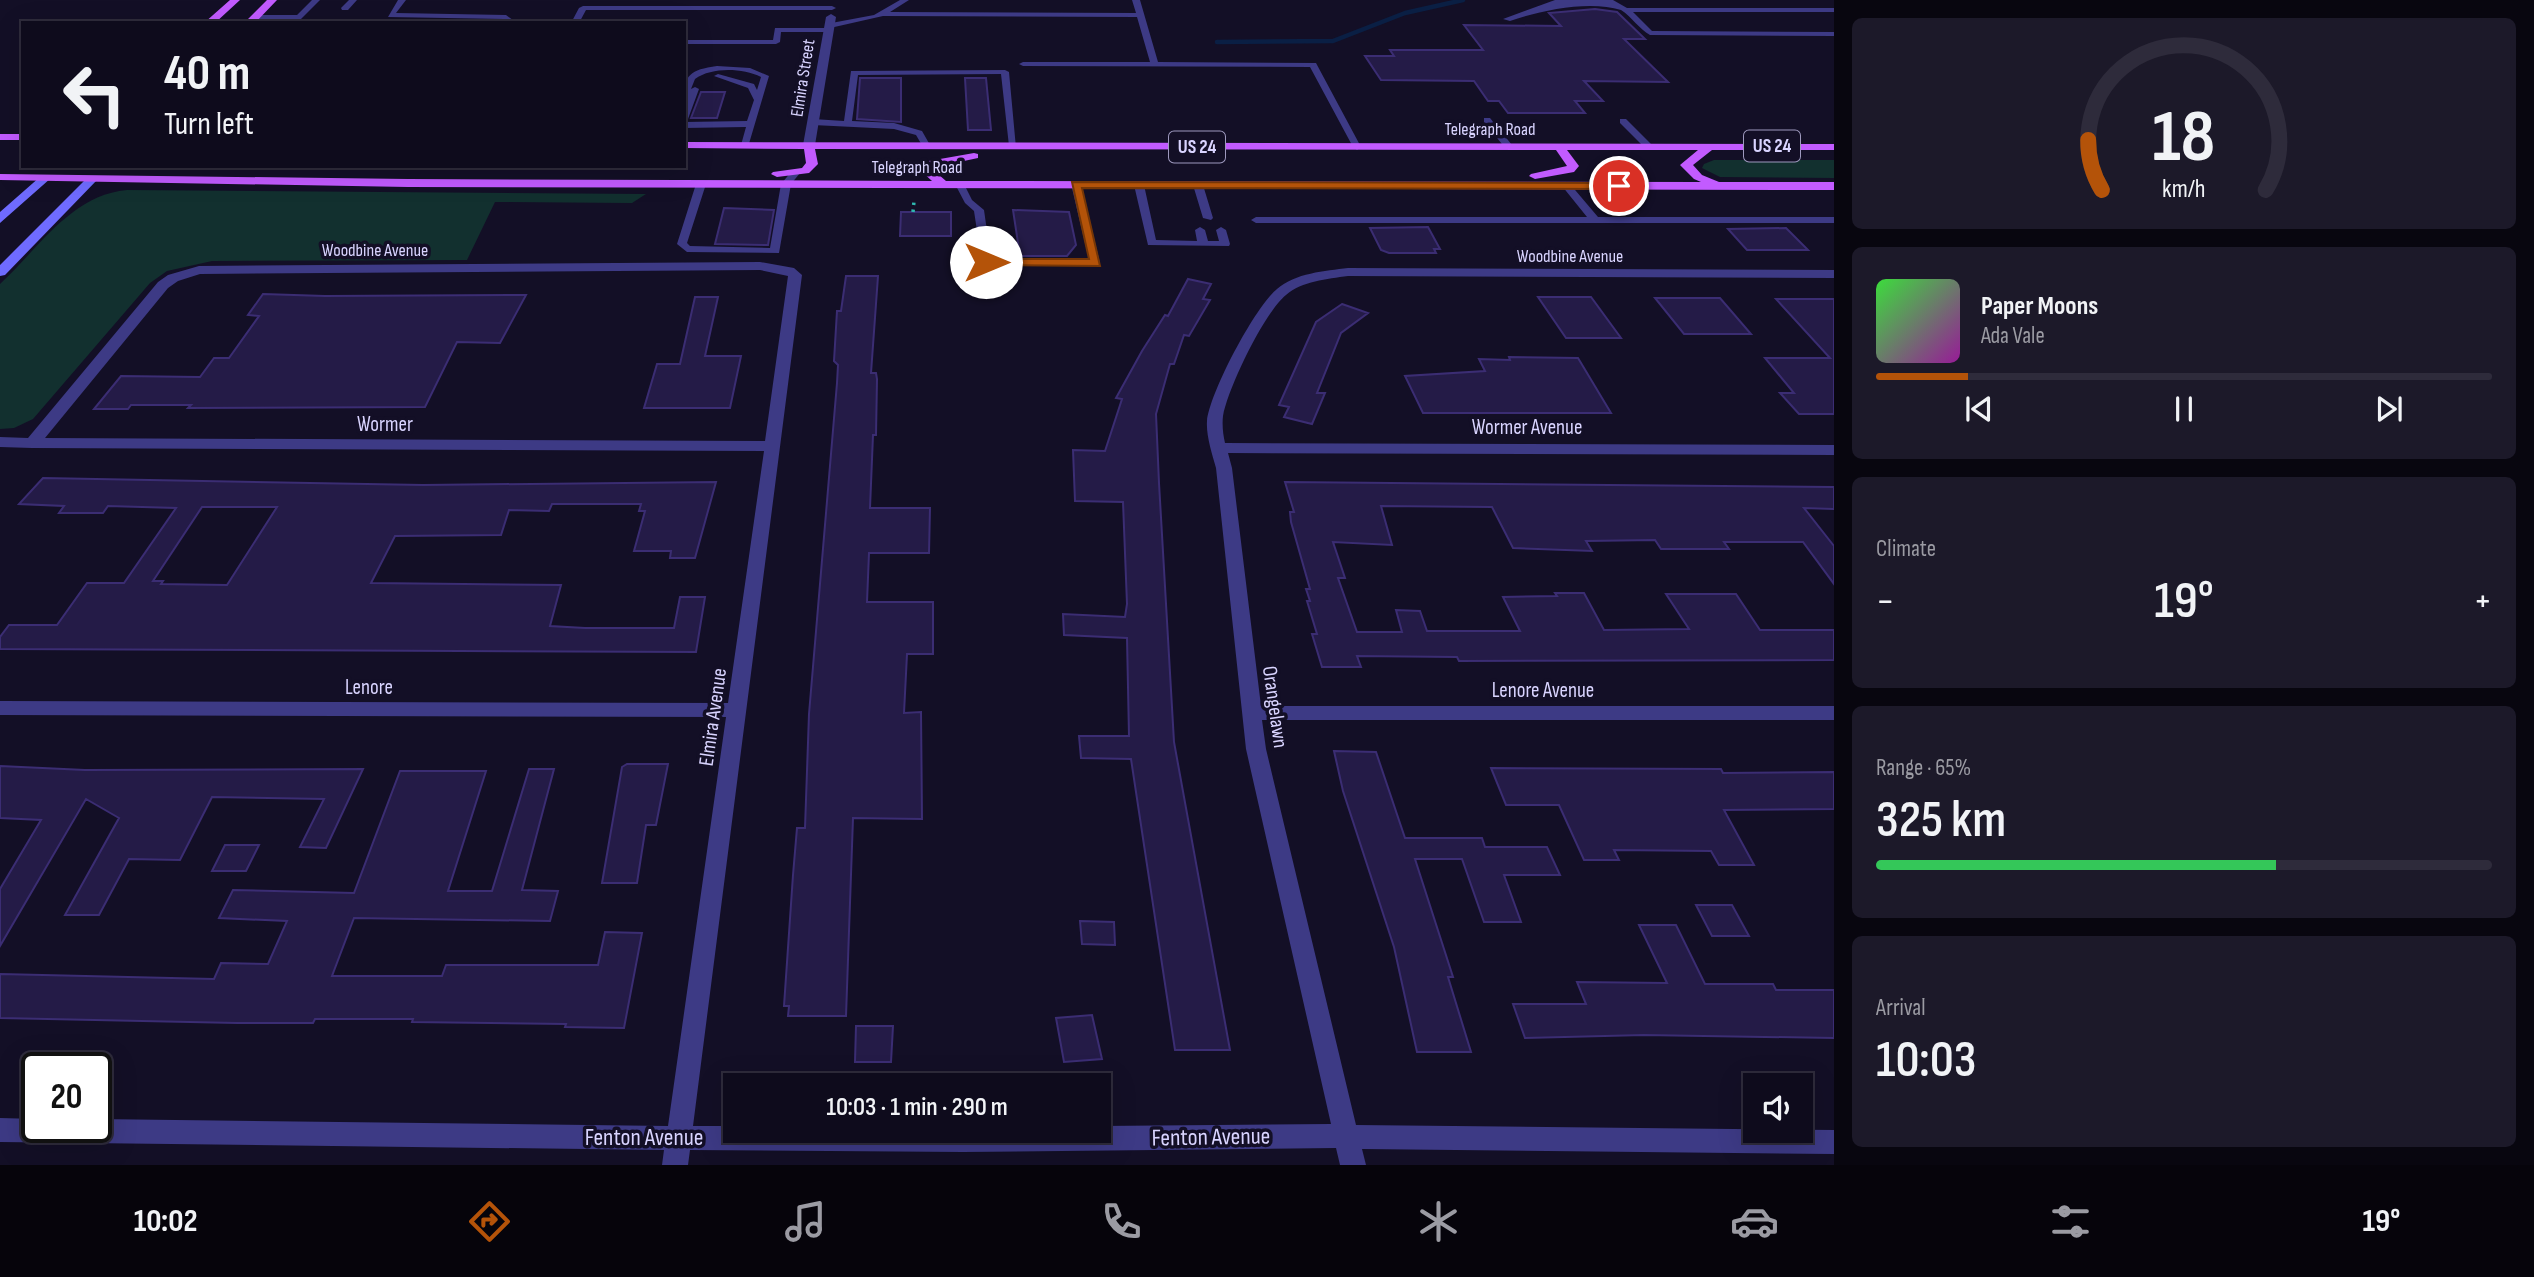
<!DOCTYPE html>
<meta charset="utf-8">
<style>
:root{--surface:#0e0b1c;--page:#1c1929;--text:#f1f3f6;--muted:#9b9ba3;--line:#2e2b3b;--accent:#b45309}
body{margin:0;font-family:"Sofia Sans Condensed",sans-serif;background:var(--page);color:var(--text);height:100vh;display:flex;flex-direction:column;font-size:26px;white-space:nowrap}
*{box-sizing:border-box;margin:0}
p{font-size:23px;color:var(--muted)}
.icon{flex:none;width:38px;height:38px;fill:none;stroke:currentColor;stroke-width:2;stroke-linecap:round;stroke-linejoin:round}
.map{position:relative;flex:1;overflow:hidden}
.sheet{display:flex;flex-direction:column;gap:18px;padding:18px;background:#08060f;width:700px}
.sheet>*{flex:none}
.banner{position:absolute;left:21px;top:21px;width:665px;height:147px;border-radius:0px;box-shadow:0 7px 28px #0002,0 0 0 2px var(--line);background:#0e0b1c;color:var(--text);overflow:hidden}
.tools{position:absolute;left:1743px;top:1073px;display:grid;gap:14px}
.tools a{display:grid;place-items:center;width:70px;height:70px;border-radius:0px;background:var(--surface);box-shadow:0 7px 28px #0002,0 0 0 2px var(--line);font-size:35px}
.speed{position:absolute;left:21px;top:1052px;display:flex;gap:14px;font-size:35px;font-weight:700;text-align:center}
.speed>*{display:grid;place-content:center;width:91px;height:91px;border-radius:50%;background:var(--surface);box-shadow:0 7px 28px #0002,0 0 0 2px var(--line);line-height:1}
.speed .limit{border:4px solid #111;border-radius:10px;background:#fff;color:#111}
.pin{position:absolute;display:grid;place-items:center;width:60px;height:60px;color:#fff;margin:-30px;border:4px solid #fff;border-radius:50%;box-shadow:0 2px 7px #0007}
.me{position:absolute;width:77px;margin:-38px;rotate:90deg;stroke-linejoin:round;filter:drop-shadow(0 0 5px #0008)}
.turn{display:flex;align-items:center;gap:24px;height:147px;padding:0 28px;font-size:32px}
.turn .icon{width:91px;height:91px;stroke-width:2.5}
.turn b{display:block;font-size:49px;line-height:60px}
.big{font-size:52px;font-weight:600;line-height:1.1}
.sheet .tile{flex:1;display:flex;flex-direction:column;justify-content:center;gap:10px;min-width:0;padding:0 24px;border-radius:10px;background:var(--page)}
.sheet .dial{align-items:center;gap:0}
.dial svg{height:182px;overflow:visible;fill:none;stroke:var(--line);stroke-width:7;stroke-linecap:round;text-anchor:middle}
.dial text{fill:var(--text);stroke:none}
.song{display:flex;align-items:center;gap:21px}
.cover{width:84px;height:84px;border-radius:10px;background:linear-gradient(135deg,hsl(120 70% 55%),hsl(300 70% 35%))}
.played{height:7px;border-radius:4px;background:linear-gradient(90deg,var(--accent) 15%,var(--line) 15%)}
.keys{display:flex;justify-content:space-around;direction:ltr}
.heat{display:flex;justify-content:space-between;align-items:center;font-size:38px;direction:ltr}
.charge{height:10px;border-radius:5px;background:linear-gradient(90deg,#34c759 65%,var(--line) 0)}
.trip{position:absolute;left:723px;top:1073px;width:388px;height:70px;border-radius:0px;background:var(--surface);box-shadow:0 7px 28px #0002,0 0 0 2px var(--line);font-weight:600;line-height:70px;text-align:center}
.dock{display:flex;height:112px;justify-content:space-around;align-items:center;background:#06040b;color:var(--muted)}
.dock .icon{width:49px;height:49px}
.dock .on{color:var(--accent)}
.dock b{font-size:32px;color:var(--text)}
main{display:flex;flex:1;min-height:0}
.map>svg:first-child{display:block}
.green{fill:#12302f}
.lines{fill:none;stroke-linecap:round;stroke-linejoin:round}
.stream{stroke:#0a1f44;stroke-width:4.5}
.building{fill:#241b47;stroke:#3b2d73;stroke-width:2;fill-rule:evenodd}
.path{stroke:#2fb8b0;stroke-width:3.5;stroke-dasharray:2.5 4.5;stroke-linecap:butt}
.service{fill:#3d3a85;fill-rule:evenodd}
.minor{fill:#3d3a85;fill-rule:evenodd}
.secondary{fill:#6f6bff;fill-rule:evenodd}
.primary{fill:#c25bff;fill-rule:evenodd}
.route{fill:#b45309;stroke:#753606;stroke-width:2}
.labels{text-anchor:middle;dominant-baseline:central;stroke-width:7;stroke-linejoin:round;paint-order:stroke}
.far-street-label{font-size:18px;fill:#d9d4ff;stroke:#130f26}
.shield{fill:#130f26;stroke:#9e99be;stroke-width:2}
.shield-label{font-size:19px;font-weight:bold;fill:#d9d4ff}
.street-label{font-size:21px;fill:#d9d4ff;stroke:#130f26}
.near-street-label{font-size:24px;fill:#d9d4ff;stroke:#130f26}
</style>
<main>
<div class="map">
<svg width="1834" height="1165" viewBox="0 0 1834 1165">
<rect width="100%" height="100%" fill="#130f26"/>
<path class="green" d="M1714 160H1834V178L1720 177 1702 168 1704 164Z
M127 190 646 194 632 203 495 202 467 260 212 261 167 271 150 283 33 419 14 428 0 429V284C39 248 71 195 127 190Z"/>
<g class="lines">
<path class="stream" d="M1217 42 1333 41 1405 13 1463 0"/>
</g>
<path class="building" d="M1595 9 1617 12 1645 39H1624L1668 82 1584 81 1603 101H1575L1585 113H1508L1499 101H1488L1474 81 1381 80 1365 56H1394L1390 50H1483L1464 25 1561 26 1549 13Z
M860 78H901V122L857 119Z
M965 78H986L991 130H968Z
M701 92H725L717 118H691Z
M724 208 774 210 768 245 715 244Z
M1013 210 1069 212 1076 245 1067 256H1020Z
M901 212H951V236H900Z
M1428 227 1440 249H1434L1436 253H1389L1381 250 1370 228Z
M1786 228 1808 250H1747L1728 229Z
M846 276H878L871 373H876L877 379 876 435H873L870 508H930L929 553H869L867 602H933V654H907L904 713 921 712 922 819 853 818 846 1016H788L789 1006H784L793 875 797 828H805L809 714 837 383 838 365 834 361 837 311H841Z
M1188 279 1211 284 1203 299 1210 300 1189 336 1184 335 1174 364H1170L1156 414 1159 483 1174 742 1230 1050H1175L1131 759 1081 758 1079 736H1129L1127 638 1064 635 1063 614 1125 617 1127 604 1123 502 1075 501 1073 450 1105 451 1122 399 1116 398 1142 351 1165 315 1168 316Z
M263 294 325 296 526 295 500 343 457 342 425 407 188 408 191 405H131L128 409H94L121 376 200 377 214 358H229L259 316 248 315Z
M695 297H718L705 356H741L730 408H644L657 364H680Z
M1538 297H1591L1621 338H1566Z
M1655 298H1720L1751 334H1684Z
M1776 299H1834V414H1799L1780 393H1794L1765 358H1830Z
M1342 304 1368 313 1341 333 1317 393H1325L1312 424 1284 417 1289 407 1279 405 1316 322Z
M1509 357 1578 358 1611 413H1423L1405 376 1485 371 1479 359 1510 360Z
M43 478 423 485 716 482 695 558H670L671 551H634L645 511H639L641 504H552L549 511 509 510 501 535 395 536 371 583 561 585 550 626 585 628H674L680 597H705L696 652 0 649V637L9 625H57L87 583H124L176 508 108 506 103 513H59L64 506 19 504ZM202 507H277L227 585 161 584 163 581H153Z
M1285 482 1834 487V509L1804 508 1834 546V584L1803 542H1724L1729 549H1661L1655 540 1586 541 1592 551 1513 548 1492 507 1381 506 1392 545 1333 542 1345 578H1338L1357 632H1402L1396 610 1420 611 1427 631H1520L1503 597 1557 596 1555 593H1584L1604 630 1689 629 1666 594H1736L1760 630H1834V660L1459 661 1457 657 1357 656 1361 667H1322L1312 634H1317L1307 601H1310L1306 589H1310L1291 522 1290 512H1294Z
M1334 751 1376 752 1405 838H1482L1485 847H1547L1560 875H1504L1521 922H1484L1462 859H1415L1453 977H1448L1471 1052H1417L1394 947 1343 791Z
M627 764H668L656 825H646L637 883H602L622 767Z
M0 766 85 770 363 769 326 848 300 847 324 799 212 797 180 860 129 859 99 915H65L119 818 86 799 0 946V889L41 820 0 818Z
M1491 768 1721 769 1723 773 1834 772V809L1724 810 1754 865H1719L1711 851 1614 850 1619 860H1584L1559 805H1506Z
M529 769H554L522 890 558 891 550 921 354 918 332 976H442L446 965H598L605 932 642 933 624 1028 565 1027 566 1024 412 1022 413 1019H315L313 1023H237L0 1018V974L214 979 221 963 268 964 287 921 219 918 233 890 354 893 400 771H486L448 891H492Z
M225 845H259L246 871H212Z
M1696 905H1732L1749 936H1712Z
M1080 921 1114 922 1115 945 1082 944Z
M1639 925H1676L1705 984H1773L1776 990H1834V1038L1644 1035 1525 1038 1513 1004H1586L1577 982 1667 983Z
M1092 1015 1102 1059 1064 1062 1056 1018Z
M856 1026H893L891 1062H855Z"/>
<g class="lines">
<path class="path" d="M913 212 914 201"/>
<path class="service" d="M312 0H320L297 23H291L293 19H255L251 17 255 15H297Z
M349 0H357L348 10H342L341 8Z
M398 0H406L396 13 506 15 517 23H508L504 19 388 17Z
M900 0H909L890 12 1136 13 1132 0H1140L1158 62 1316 63 1361 147 1357 150 1353 147 1310 67 1023 66 1019 64 1023 62H1150L1137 17 883 16 830 28 832 30 828 32H781L780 42 776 44H684V40H773L775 28H827L826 24 874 15Z
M1555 0H1613L1627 8H1834V12H1633L1652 31 1834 32V36L1650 35C1639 29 1632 17 1621 10 1590 0 1541 10 1510 21L1503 19Z
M583 6H832L836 8 832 10H586L579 23H571L579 8Z
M717 66 750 68 769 76 748 147 741 145 746 127 684 128V122L747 121 754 100 748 88 714 76 718 74 754 84 757 90 761 77C742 68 712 67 695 79L691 89 695 87 699 89 688 119 684 122 686 101H684C684 74 690 70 717 66Z
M1005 70 1009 72 1016 148 1009 146 1001 74 858 75 852 121 894 123 922 131 930 145 926 148 923 147 916 135 894 129 813 125 809 122 813 119 844 121 851 71Z
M1484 118H1490L1512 145V149H1506L1484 122Z
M1620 119H1626L1651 144V148H1645L1620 123Z
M792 171 800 173 791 184 779 253 687 252 677 244 696 184 701 181 706 184 687 243 690 246 770 248 781 184Z
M1076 181 1081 184 1100 263 1099 265 982 264 974 211 965 203 955 184 957 182H963L972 200 984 210 991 259 1089 260 1071 184Z
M1139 182 1144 185 1156 240 1197 241 1195 230 1200 227 1205 230 1208 241H1219L1216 230 1221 227 1226 230 1230 244 1229 246 1148 245 1134 185Z
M1198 182 1203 185 1213 218 1211 220 1203 218 1193 185Z
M1567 183 1570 184 1598 217H1834V223H1256L1251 220 1256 217H1587L1562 186Z"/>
<path class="minor" d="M831 14 836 17 815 145 809 148 803 145 826 17Z
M760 262 794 268 802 275 693 1126H735V1130H1099V1126L1331 1124 1246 749 1216 468C1212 453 1206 436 1207 421 1210 392 1255 307 1277 289 1295 273 1325 271 1348 268L1834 270V278L1348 276C1327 279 1302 281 1286 295 1264 313 1228 388 1223 416 1222 425 1223 434 1225 443L1834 445V455L1228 453 1232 468 1261 706H1834V720H1262L1266 749 1356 1125 1834 1130V1154L1362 1149 1366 1165H1340L1336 1148 963 1152 690 1150 688 1165H662L664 1150 0 1142V1118L37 1119V1127H96V1119L668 1126 726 717 0 715V701L728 703 764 451 32 448 0 447V437L28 438 158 282 168 275 199 266ZM760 270 788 276 765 441 45 438 168 288 178 281 200 274Z"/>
<path class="secondary" d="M41 176 51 178 0 223V212Z
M88 177 98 179 5 275 0 276V265Z"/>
<path class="primary" d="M230 0H240L215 23H204Z
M267 0H277L255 23H244Z
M0 134H23V140H0Z
M684 142 1834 144V150H1712L1693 165 1702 175 1719 182H1834V190L408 187 0 180V174L408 179 932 181 919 169 923 162 974 153 978 154V158L931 168 946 181 1701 182 1694 179 1680 165 1698 150H1567L1579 166 1574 172 1535 179 1529 176 1531 174 1567 166 1556 150 815 149 818 164 809 173 777 177 771 174 773 172 802 168 806 163 804 149 684 148Z"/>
</g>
<path class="route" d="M1072 182 1619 183 1624 186 1619 189 1082 188 1100 266 982 265 980 262 986 259H1089Z"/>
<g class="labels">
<g class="far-street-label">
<text transform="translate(803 78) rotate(-81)">Elmira Street</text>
<text x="1490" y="129">Telegraph Road</text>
<text x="917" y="167">Telegraph Road</text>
<text x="375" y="250">Woodbine Avenue</text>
<text x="1570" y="256">Woodbine Avenue</text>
</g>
<g class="shield">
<rect x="1744" y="130.5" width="56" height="31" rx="5"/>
<rect x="1169" y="131.5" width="56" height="31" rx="5"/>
</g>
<g class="shield-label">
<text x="1772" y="146">US 24</text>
<text x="1197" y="147">US 24</text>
</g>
<g class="street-label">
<text x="385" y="424">Wormer</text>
<text x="1527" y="427">Wormer Avenue</text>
<text x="369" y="687">Lenore</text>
<text x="1543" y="690">Lenore Avenue</text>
<text transform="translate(1275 707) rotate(82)">Orangelawn</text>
<text transform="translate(713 717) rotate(-82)">Elmira Avenue</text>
</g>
<g class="near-street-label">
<text x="644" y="1137">Fenton Avenue</text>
<text transform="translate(1211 1137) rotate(-1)">Fenton Avenue</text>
</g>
</g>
</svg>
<div class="tools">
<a><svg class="icon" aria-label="sound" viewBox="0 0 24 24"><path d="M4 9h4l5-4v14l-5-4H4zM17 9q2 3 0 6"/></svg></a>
</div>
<div class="speed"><div class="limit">20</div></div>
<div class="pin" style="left:1619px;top:186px;background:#d93025"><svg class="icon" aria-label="arrive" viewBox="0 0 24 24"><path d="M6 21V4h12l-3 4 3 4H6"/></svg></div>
<svg class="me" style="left:986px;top:262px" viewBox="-20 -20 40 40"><circle r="19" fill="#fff"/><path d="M0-13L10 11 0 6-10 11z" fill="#b45309"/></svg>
<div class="trip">10:03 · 1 min · 290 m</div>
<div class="banner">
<div class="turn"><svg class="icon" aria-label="left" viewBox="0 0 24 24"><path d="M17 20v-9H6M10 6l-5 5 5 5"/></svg><div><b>40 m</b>Turn left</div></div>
</div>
</div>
<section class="sheet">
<div class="tile dial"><svg viewBox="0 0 100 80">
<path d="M14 69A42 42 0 1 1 86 69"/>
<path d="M14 69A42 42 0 0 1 8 47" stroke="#b45309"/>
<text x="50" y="56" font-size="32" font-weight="700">18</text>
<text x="50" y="72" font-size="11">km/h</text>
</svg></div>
<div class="tile">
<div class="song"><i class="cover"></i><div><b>Paper Moons</b><p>Ada Vale</p></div></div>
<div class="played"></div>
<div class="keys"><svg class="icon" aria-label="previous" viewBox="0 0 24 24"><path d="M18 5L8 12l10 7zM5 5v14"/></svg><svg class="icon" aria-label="pause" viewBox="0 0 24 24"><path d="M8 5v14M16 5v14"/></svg><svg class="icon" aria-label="next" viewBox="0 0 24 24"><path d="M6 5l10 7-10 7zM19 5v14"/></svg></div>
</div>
<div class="tile"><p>Climate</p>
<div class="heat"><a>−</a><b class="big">19°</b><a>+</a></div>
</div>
<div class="tile"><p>Range · 65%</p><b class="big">325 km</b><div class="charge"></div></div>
<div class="tile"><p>Arrival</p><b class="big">10:03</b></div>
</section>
</main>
<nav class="dock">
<b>10:02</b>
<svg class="icon on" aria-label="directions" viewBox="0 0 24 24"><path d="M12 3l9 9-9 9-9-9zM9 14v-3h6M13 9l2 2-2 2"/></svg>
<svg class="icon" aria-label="music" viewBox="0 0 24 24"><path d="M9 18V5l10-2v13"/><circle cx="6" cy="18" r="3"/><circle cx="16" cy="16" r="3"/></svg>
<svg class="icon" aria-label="phone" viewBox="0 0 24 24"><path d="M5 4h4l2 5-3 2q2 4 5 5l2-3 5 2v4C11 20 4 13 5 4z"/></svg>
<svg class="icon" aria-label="climate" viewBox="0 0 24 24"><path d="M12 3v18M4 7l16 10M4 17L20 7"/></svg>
<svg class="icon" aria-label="car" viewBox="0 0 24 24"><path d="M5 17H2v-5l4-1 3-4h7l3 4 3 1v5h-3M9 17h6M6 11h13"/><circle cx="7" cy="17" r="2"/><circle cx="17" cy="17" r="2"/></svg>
<svg class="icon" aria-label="filters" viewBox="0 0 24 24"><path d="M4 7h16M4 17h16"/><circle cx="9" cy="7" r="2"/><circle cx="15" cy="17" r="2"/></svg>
<b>19°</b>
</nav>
